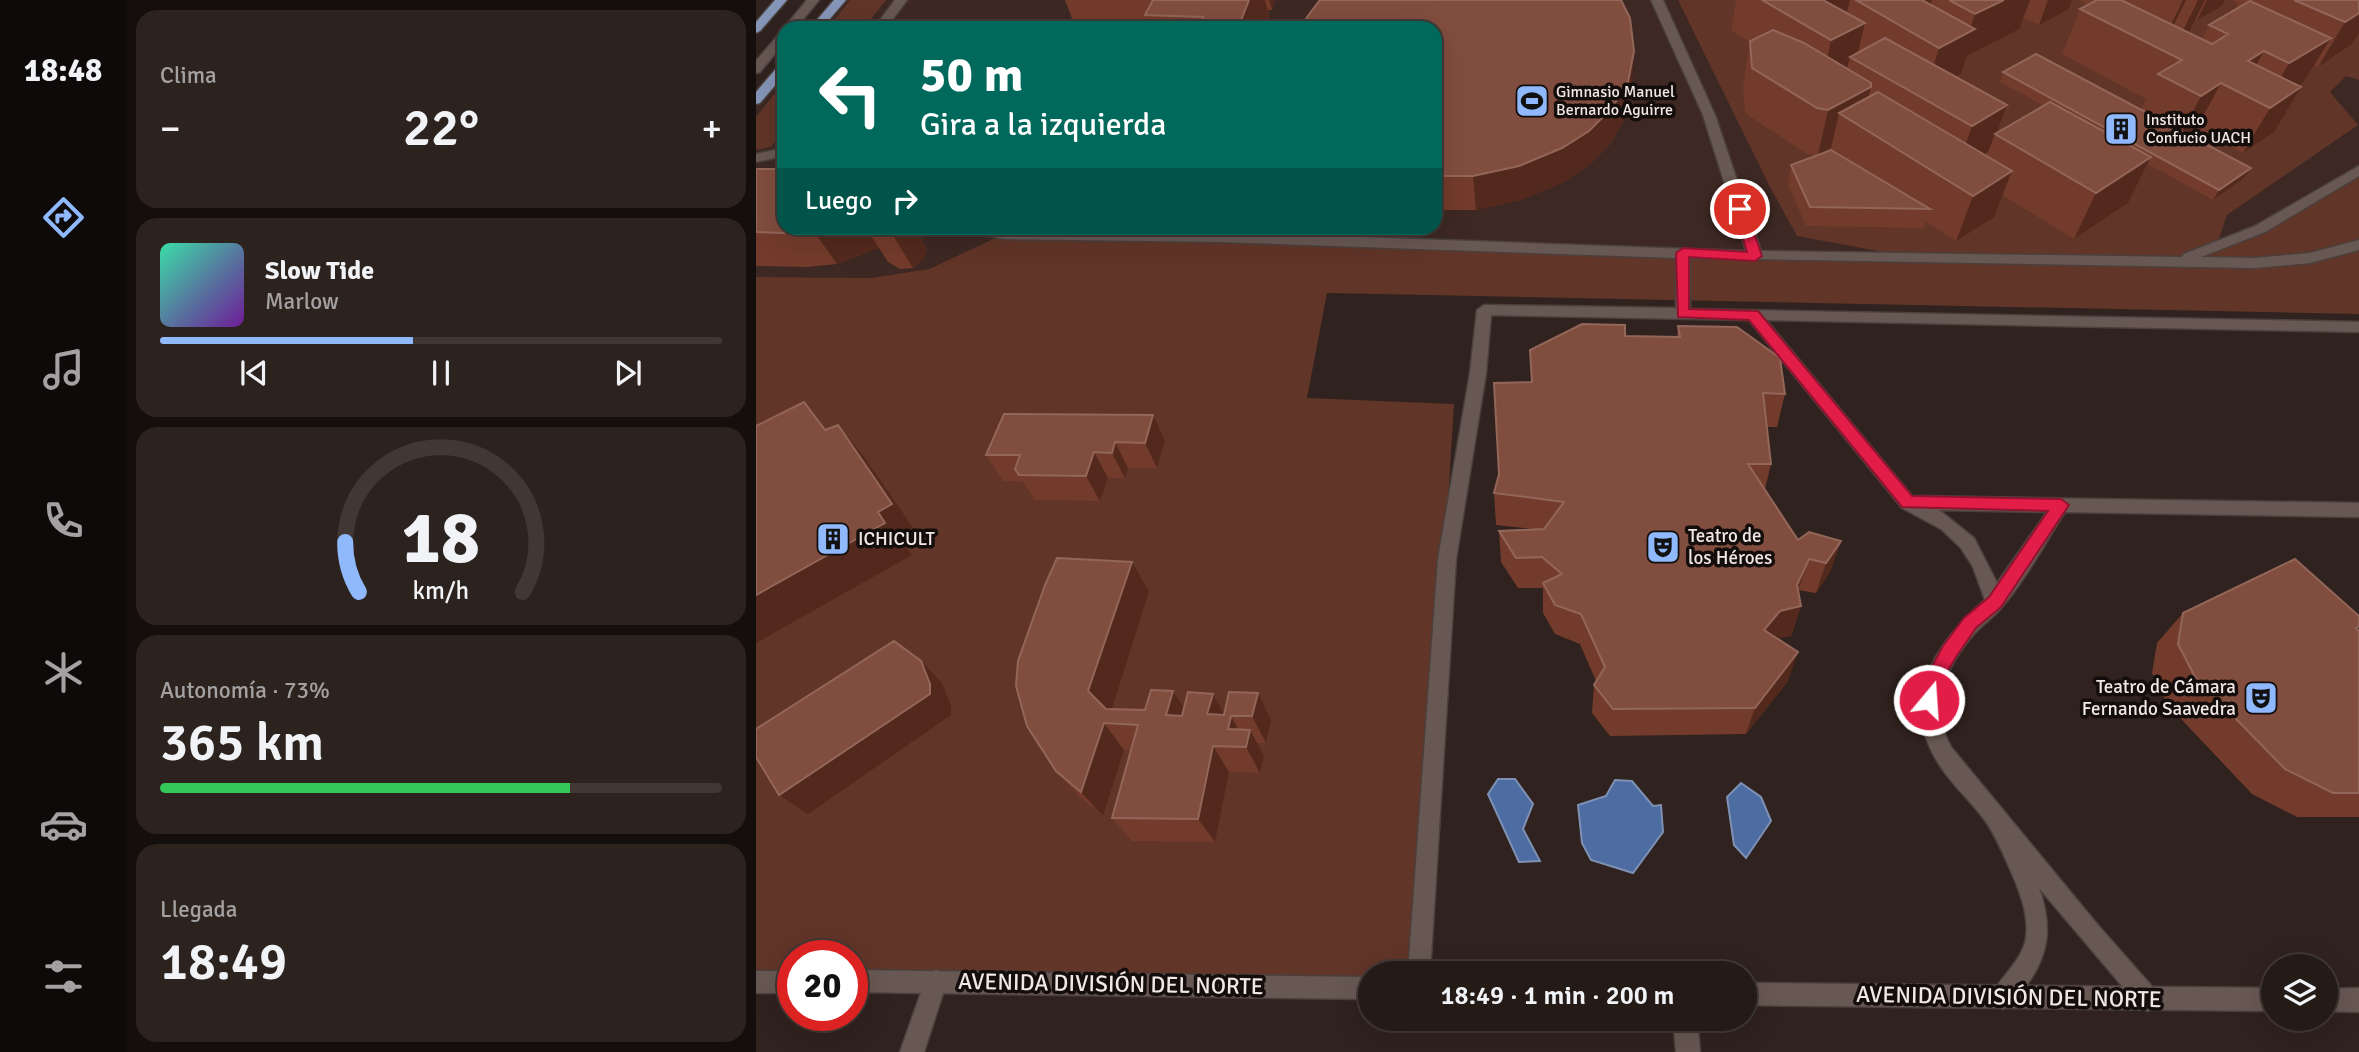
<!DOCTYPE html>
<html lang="es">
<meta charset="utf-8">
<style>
:root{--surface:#241a16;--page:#2c231f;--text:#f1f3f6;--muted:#a3a1a1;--line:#413835;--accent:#8fb8fd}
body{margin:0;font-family:Signika,sans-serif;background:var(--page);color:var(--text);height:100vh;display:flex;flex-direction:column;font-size:26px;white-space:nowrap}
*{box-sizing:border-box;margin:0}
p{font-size:23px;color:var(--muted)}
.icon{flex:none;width:38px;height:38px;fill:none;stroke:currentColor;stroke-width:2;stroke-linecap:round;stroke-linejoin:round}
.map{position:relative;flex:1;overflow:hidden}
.drawer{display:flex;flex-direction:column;gap:10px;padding:10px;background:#140e0c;width:630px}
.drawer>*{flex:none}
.hud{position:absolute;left:21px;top:21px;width:665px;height:214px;border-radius:21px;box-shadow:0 7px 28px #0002,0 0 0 2px var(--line);background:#00695c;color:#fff;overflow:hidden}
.fabs{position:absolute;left:1505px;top:954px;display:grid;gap:14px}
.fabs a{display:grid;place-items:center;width:77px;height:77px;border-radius:50%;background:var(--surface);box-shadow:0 7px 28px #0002,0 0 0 2px var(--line);font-size:35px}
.speed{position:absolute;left:21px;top:940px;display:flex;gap:14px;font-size:35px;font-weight:700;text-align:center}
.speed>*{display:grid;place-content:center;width:91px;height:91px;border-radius:50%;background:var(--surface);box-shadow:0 7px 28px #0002,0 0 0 2px var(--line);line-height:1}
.speed .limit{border:10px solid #d22;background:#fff;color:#111}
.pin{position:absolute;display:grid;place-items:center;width:60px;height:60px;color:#fff;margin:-30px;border:4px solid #fff;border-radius:50%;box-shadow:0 2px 7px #0007}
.me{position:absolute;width:77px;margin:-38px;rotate:18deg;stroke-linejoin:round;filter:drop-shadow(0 0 5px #0008)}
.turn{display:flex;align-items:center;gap:24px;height:147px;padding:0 28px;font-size:32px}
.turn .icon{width:91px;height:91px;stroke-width:2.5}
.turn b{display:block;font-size:49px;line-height:60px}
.then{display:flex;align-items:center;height:66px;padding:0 28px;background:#0003;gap:14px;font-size:26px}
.big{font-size:52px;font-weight:600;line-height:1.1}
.drawer .widget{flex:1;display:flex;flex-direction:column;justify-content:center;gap:10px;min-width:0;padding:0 24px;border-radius:21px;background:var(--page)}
.drawer .dial{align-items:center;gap:0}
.dial svg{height:182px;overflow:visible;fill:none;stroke:var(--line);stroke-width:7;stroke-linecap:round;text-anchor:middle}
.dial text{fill:var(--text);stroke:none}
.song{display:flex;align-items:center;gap:21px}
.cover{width:84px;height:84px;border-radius:10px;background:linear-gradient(135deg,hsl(160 70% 55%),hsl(280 70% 35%))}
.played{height:7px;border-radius:4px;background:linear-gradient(90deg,var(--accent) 45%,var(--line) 45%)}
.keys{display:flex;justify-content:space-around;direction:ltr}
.heat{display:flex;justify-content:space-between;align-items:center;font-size:38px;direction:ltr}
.charge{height:10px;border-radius:5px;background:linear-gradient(90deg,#34c759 73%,var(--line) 0)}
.trip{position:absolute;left:602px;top:961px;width:399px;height:70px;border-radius:35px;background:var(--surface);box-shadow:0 7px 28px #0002,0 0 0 2px var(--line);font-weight:600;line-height:70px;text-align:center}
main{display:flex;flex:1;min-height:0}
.tabs{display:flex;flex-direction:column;width:126px;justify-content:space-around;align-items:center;background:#0e0a09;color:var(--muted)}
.tabs .icon{width:49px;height:49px}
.tabs .selected{color:var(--accent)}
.tabs b{font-size:32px;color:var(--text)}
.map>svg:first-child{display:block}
.built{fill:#3d2823}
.green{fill:#613528}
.water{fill:#4d6ca1;stroke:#7e91b5;stroke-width:2}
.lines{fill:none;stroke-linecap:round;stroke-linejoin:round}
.lane-casing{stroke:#4b403d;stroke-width:3}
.street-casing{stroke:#4b403d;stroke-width:3}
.secondary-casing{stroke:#4b403d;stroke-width:3}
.primary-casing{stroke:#4b403d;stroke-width:3}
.lane{fill:#685853;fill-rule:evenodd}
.street{fill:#685853;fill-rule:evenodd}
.secondary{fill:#685853;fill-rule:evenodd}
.primary{fill:#8595b7;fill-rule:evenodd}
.wall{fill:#733b2b}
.shaded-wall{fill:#53291d}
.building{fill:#814d3f;stroke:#926659;stroke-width:2}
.route{fill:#e11d48;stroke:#92132f;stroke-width:2}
.labels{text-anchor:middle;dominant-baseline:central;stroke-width:7;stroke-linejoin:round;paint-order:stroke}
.far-poi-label{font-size:16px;fill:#f1e7e4;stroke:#130d0b;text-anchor:start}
.poi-label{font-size:19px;fill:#f1e7e4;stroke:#130d0b;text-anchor:start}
.near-street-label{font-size:23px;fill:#f1e7e4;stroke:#130d0b}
</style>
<main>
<nav class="tabs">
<b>18:48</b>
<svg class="icon selected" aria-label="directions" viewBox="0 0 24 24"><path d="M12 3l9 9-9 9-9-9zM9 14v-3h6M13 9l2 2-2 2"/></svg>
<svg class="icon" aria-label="music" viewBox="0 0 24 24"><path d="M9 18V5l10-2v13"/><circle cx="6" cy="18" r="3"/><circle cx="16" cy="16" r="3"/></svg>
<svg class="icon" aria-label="phone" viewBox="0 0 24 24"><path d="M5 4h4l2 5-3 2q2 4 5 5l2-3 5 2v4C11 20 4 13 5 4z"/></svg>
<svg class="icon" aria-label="climate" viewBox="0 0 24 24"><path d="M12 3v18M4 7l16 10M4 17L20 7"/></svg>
<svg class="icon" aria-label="car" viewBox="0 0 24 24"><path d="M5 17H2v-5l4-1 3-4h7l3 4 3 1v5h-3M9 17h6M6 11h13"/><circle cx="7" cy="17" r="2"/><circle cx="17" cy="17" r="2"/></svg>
<svg class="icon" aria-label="filters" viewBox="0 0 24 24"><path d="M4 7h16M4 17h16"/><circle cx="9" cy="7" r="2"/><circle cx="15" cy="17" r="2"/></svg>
</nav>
<section class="drawer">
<div class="widget"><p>Clima</p>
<div class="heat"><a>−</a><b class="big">22°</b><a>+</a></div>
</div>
<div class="widget">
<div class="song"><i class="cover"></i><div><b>Slow Tide</b><p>Marlow</p></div></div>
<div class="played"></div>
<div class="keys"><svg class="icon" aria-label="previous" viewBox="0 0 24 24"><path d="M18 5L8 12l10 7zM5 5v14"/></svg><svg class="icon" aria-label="pause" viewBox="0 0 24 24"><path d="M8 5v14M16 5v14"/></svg><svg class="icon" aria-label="next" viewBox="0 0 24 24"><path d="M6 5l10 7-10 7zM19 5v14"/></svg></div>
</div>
<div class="widget dial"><svg viewBox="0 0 100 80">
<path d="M14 69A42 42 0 1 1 86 69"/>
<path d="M14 69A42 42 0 0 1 8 47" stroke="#8fb8fd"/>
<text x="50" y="56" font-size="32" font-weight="700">18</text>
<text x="50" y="72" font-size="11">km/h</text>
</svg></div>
<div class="widget"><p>Autonomía · 73%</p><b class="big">365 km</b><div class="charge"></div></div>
<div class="widget"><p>Llegada</p><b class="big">18:49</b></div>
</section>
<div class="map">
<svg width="1603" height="1052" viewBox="0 0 1603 1052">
<rect width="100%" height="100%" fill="#30221e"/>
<path class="built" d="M84 0H1585L1603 23V168L1460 248 1166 259 249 234 173 269 115 278 0 277V100L28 67V228H679V28H60Z"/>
<path class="green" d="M94 0H130L108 28H72Z
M922 0H1603V80L1590 76 1574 92 1602 125 1471 215 1460 247 1603 170V314L571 293 551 398 698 404 663 973H614V988L96 981V956H37V982H0V277L115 278 173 269 248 234 1160 258 1041 236 1013 185Z
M28 82V130L15 147 0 150V117Z"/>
<path class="water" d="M742 779H759L777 804 767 829 784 861 763 862 732 794Z
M859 780 876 781 897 806 905 805 907 832 877 873 835 860 826 843 822 805 850 796Z
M985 783 1005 797 1015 821 990 858 978 845 971 797Z"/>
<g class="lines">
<defs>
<path id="lane" d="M51 0H63L40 28H28Z
M139 0H151L130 28H118Z
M895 0H907L959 115 1005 251 1426 257 1428 254 1499 226 1603 166V176L1509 232 1445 257 1498 258 1554 253 1603 240V250L1554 263 1498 268 934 258V309L1603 322V332L1010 320 1156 496 1603 503V517L1309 512C1289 543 1270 579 1246 607 1238 617 1227 624 1218 634 1190 666 1172 706 1195 747L1341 924 1400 991 1404 999 1400 1007 1392 1011 1384 1007 1283 888C1296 925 1294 954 1270 986 1263 995 1258 1004 1247 1009L1239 1005 1235 997C1244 976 1266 962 1270 938 1273 917 1265 895 1257 876 1249 858 1240 835 1228 819 1213 799 1194 783 1181 761 1143 697 1180 643 1229 600L1217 567 1205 548 1185 529 1146 508 993 320 735 315 730 373 700 559 674 973H652L682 559 714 373 721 310 728 305 920 308V258L464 242 248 239 212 231 210 228 464 232 990 251 947 115ZM1183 510 1291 512 1241 583 1218 538Z
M28 31V43L4 72 0 73V61L24 33Z
M28 148V156L0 162V154Z"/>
<path id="street" d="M180 970 188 973 191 981 168 1052H144L172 973Z
M917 1018H941L944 1052H920Z"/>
<path id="secondary" d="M96 970 614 977V999L96 992Z
M0 971H37V993H0Z
M989 983 1517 988V1011L989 1005Z
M1603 988V1012L1570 1011V989Z"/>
<path id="primary" d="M19 0H31L4 31 0 33V22Z
M78 0H90L66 28H54Z
M28 63V75L4 103 0 104V92L24 64Z"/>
</defs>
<use href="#lane" class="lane-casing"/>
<use href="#street" class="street-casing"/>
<use href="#secondary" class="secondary-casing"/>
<use href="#primary" class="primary-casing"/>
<use href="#lane" class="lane"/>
<use href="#street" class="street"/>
<use href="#secondary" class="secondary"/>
<use href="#primary" class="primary"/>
</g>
<path class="wall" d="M309 0H519L516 10H512L514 19 510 28H393L392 24 317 21Z
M980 0H1316L1313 9 1283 25 1267 17 1263 29 1211 56 1205 74 1199 77 1241 133 1288 106 1244 82 1247 72 1385 110 1390 99 1306 54 1324 9 1332 5 1323 0H1469L1466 6 1441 20H1439L1433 33 1446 39 1453 25 1479 10 1482 3 1476 0H1603L1596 44 1562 67 1558 65 1547 83 1543 86 1518 132 1487 153 1440 129 1432 134 1495 168 1489 177 1457 200 1392 164 1372 203 1318 239 1246 195 1238 217 1200 241 1170 222 1168 228 1050 226 1032 184 1035 165 1061 155 1051 154 989 113 987 86 994 42 975 30Z
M679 28 876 85 870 116 855 143 832 166 806 183 764 200 720 210H679Z
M0 169 28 228H169L161 231 171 250 168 258 157 268 144 269 132 262 123 248 81 264 51 267 0 266Z
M922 326 1029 394 1021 427H1011L1015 464 1009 489 1042 540 1085 541 1074 572 1060 593 1042 590 1045 606 1035 636 1021 638 1032 681 990 734 854 736 836 713 838 685 840 681 824 644 799 634 787 613V588H762L745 562 743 531 776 529 740 525 738 493 775 382 774 350 869 336 921 337Z
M248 414 409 441 401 468H372L369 478H352L344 501 279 500 266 481H247L230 455Z
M393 592 356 709 389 710 428 708 468 714 502 693 515 720 510 743H501L508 756 504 773 473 772 459 842 376 841 356 818 374 750H368L347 816 323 796 300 771Z
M1427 613 1601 629 1603 631V817H1541L1496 794 1411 704 1396 673 1401 643Z"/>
<path class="shaded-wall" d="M493 0H509L514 19 510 28H482Z
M513 0H519L516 10Z
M1069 0H1094L1089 20 1063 33Z
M1151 0H1176L1171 15Z
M1248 0H1274L1263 29 1211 56 1205 74 1169 93 1183 48 1213 32 1219 14Z
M1292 0H1316L1313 9 1283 25Z
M1427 0H1430L1411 39 1407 41Z
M1442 0H1449L1430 38 1421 43Z
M1451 0H1469L1466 6 1441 20Z
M1603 13V33L1596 44 1562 67 1589 22Z
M1109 23 1100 60 1094 57 1090 72 1066 85 1075 40Z
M1575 38 1547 83 1511 106 1509 105 1533 63Z
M878 51 876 85 870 116 855 143 832 166 806 183 764 200 720 210 717 176Z
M1508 51 1485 93 1492 61Z
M1465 83 1440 129 1421 141 1445 96Z
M1115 87 1105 127 1083 113 1075 148 1062 155 1072 110Z
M1545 87 1518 132 1487 153 1514 108Z
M1251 105 1240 135 1239 134 1232 152 1200 172 1216 126Z
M1395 157 1372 203 1318 239 1340 193Z
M1495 168 1489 177 1457 200 1463 190Z
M1256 171 1238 217 1200 241 1217 196Z
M62 228H124H110L123 248 81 264 57 230Z
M137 228H169L161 231 171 250 168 258 157 268 136 234Z
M397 415 409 441 401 468 389 443Z
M82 425 109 458 162 535 148 543 156 555 0 643V595Z
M359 442 372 468 369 478 356 453Z
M338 452 352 478 344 501 330 476Z
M1085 541 1074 572 1060 593 1070 563Z
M1053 559 1042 590 1045 606 1035 636 1014 640 1008 630 1041 585Z
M376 562 393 592 353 718 332 691Z
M1042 652 1032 681 990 734 999 708Z
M165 661 186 683 195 706V715L52 814 23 795Z
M417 691 434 718 410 715Z
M502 693 515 720 510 743 496 716Z
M457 694 472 721 451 714Z
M475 716 489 742 472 729Z
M348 723 368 750 347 816 325 792Z
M494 730 508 756 504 773 490 747Z
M457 746 473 772 459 842 442 819Z"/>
<path class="building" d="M397 0H493L482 28H443L447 17 389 15Z
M564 0H865L874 18 878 51 872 82 856 108 833 131 806 148 763 166 717 176H679V28H546L551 17Z
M1006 0H1067L1109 23 1075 40Z
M1100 0H1166L1219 29 1183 48Z
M1193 0H1248L1219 14Z
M1341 0H1365L1456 44 1472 34 1453 25 1494 1 1575 38 1533 63 1508 51 1492 61 1545 87 1514 108 1465 83 1445 96 1402 74 1426 60 1324 9Z
M1538 0H1603V13L1589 22Z
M1017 30 1048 43 1115 83V87L1072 110 1061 108 996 68 994 41Z
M1129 38 1251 105 1216 126 1094 57Z
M1280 54 1495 168 1463 190 1247 72Z
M1122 92 1256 171 1217 196 1083 113Z
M1294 102 1395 157 1340 193 1239 134Z
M1075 150 1174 209 1054 207 1035 165Z
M0 169H28V228H62L57 230 26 233 0 232Z
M110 228H143L136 234H123Z
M826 324 869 325V336L924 337 922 326 981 327 1024 358 1029 394 1007 393 1015 464H992L1042 540 1053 532 1085 541 1070 563 1053 559 1041 585 1045 606 1024 611 1008 630 1042 652 999 708 857 709 838 685 849 667 825 614 799 605 787 583 806 574 786 557 760 558 743 531 788 529 808 502 738 493 743 474 738 383 776 382 774 350Z
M48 402 69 430 82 425 136 504 122 512 129 523 0 595V426Z
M248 414 397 415 389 443 359 442 356 453 338 452 330 476 263 475 259 469 264 455H230Z
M301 558 376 562 332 691 350 709 389 710 395 690 417 691 410 715 426 716 432 692 457 694 451 714 468 715 473 692 502 693 496 716H475L472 729 494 730 490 747 457 746 442 819 356 818 382 725 348 723 325 792 300 771 271 726 260 686 262 661 289 585Z
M1539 559 1603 616V626L1600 628 1603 631V793H1577L1529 769 1439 677 1422 644 1427 613Z
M138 641 165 661 174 684V694L23 795 0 757V729Z"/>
<path class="route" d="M984 205 990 209 1006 256 999 261 933 257V309L1002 311 1156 496 1305 499 1313 505 1245 607 1220 628 1200 657 1190 674 1180 706 1173 708 1167 706 1164 700 1173 672 1187 646 1208 618 1233 597 1292 511 1146 507 993 320 922 317 920 253 927 248 991 252 978 209Z"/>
<defs>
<symbol id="stadium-square" viewBox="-11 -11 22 22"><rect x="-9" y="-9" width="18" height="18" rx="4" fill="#8fb8fd" stroke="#130d0b"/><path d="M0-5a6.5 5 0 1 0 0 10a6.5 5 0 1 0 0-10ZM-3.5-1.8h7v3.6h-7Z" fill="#111"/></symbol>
<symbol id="building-square" viewBox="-11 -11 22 22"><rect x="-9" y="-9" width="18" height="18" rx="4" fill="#8fb8fd" stroke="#130d0b"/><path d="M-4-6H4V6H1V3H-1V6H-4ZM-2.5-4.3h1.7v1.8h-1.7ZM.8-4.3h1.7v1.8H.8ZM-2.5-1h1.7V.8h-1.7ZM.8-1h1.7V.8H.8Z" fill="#111"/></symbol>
<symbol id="theatre-square" viewBox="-11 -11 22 22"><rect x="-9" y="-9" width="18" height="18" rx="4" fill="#8fb8fd" stroke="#130d0b"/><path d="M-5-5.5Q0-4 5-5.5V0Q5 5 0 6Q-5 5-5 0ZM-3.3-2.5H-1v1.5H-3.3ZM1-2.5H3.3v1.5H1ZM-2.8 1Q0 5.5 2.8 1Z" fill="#111"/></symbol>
</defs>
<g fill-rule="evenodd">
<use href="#stadium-square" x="757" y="82" width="38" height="38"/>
<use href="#building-square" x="1346" y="110" width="38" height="38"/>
<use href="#building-square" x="58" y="520" width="38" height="38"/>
<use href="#theatre-square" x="888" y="528" width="38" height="38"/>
<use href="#theatre-square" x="1486" y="679" width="38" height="38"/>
</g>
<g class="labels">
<g class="far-poi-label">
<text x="800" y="92">Gimnasio Manuel<tspan x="800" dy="18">Bernardo Aguirre</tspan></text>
<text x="1390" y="120">Instituto<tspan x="1390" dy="18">Confucio UACH</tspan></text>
</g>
<g class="poi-label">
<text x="932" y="536">Teatro de<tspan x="932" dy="22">los Héroes</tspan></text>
<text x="102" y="539">ICHICULT</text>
<text x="1480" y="687" text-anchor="end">Teatro de Cámara<tspan x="1480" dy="22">Fernando Saavedra</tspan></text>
</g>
<g class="near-street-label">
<text transform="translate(355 984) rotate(1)">AVENIDA DIVISIÓN DEL NORTE</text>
<text transform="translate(1253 997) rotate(1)">AVENIDA DIVISIÓN DEL NORTE</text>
</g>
</g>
</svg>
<div class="fabs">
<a><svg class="icon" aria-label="layers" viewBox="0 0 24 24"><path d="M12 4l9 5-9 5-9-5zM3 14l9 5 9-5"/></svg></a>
</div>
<div class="speed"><div class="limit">20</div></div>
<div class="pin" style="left:984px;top:209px;background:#d93025"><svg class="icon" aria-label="arrive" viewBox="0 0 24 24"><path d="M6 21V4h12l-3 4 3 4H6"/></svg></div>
<svg class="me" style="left:1173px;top:700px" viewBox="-20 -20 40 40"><circle r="17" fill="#e11d48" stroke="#fff" stroke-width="3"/><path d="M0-11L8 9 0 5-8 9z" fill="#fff"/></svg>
<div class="trip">18:49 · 1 min · 200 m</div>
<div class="hud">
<div class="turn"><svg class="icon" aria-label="left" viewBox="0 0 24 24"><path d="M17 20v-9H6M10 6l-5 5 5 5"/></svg><div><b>50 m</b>Gira a la izquierda</div></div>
<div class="then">Luego<svg class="icon" aria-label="right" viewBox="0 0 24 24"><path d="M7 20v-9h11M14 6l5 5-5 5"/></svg></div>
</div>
</div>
</main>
